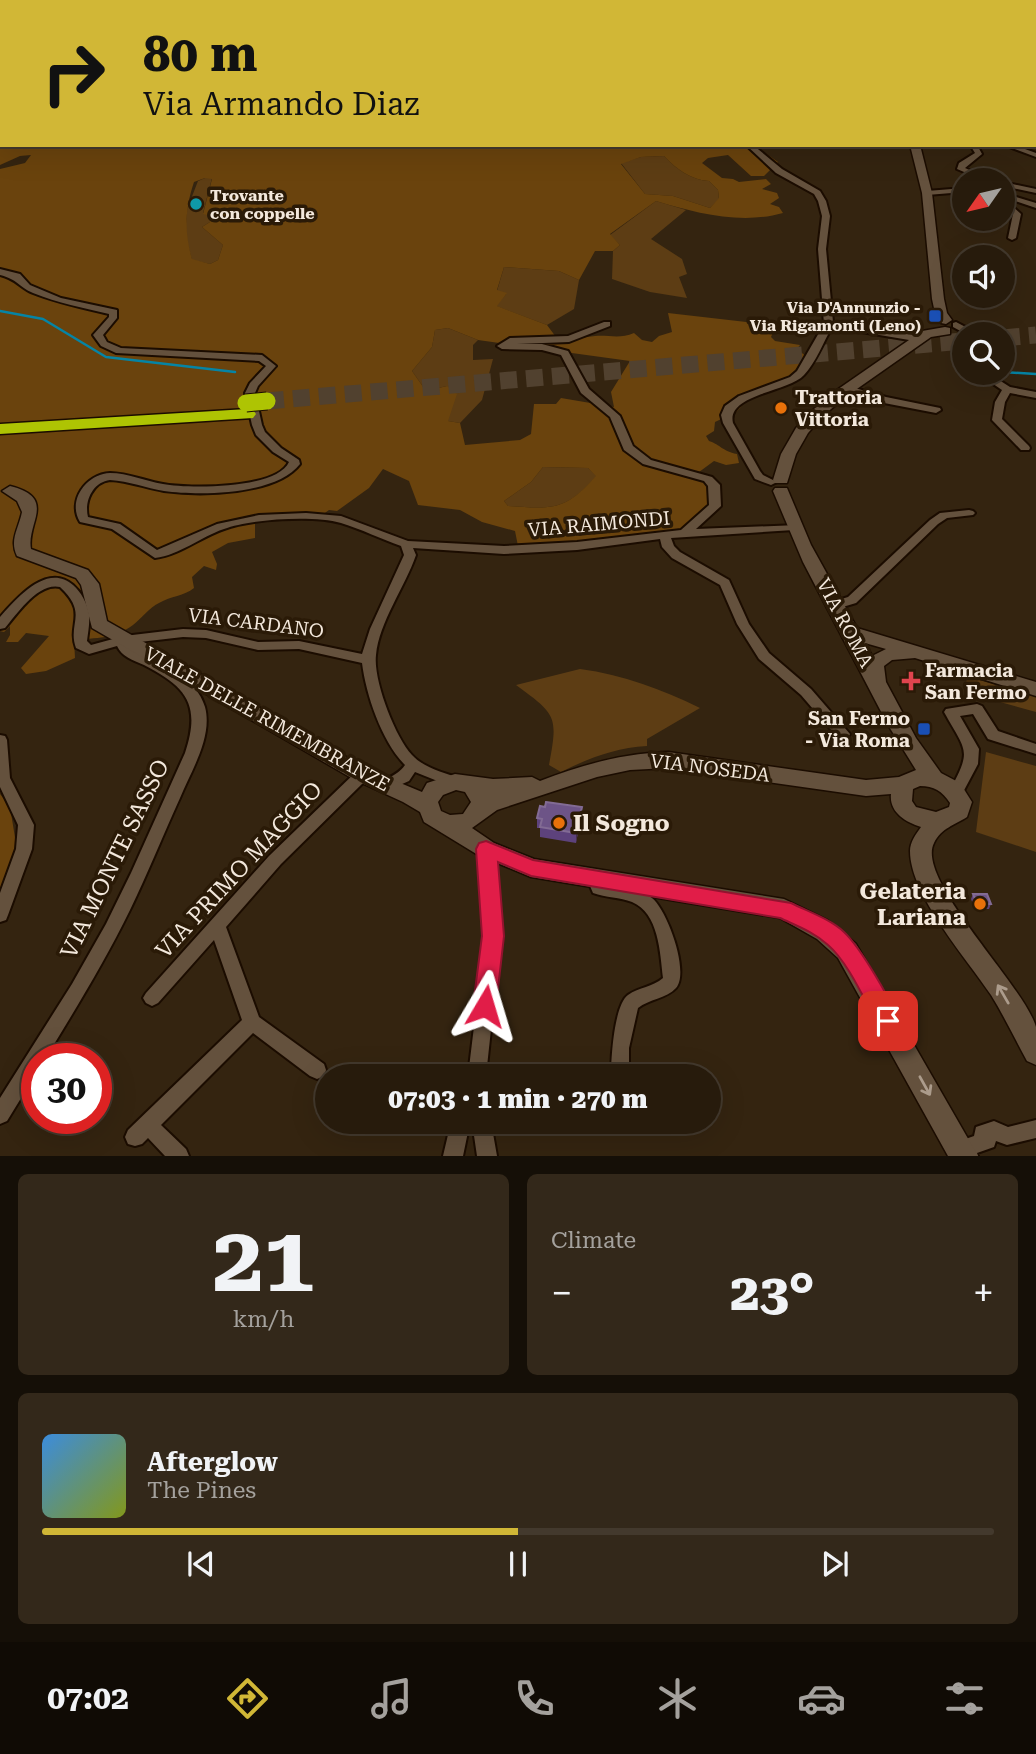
<!DOCTYPE html>
<meta charset="utf-8">
<style>
:root{--surface:#271b0c;--page:#33281a;--text:#f1f3f6;--muted:#a4a19d;--line:#43392d;--accent:#d1b736}
body{margin:0;font-family:"Roboto Serif",serif;background:var(--page);color:var(--text);height:100vh;display:flex;flex-direction:column;font-size:26px;white-space:nowrap}
*{box-sizing:border-box;margin:0}
p{font-size:23px;color:var(--muted)}
.icon{flex:none;width:38px;height:38px;fill:none;stroke:currentColor;stroke-width:2;stroke-linecap:round;stroke-linejoin:round}
.map{position:relative;height:1156px;overflow:hidden}
.panel{display:flex;flex-direction:column;gap:18px;padding:18px;background:#150f07;flex:1}
.panel>*{flex:none}
.banner{position:absolute;left:0px;top:0px;width:1036px;height:147px;box-shadow:0 7px 28px #0002,0 0 0 2px var(--line);background:#d1b736;color:#111;overflow:hidden}
.needle{width:46px;rotate:236deg}
.tools{position:absolute;left:952px;top:168px;display:grid;gap:14px}
.tools a{display:grid;place-items:center;width:63px;height:63px;border-radius:50%;background:var(--surface);box-shadow:0 7px 28px #0002,0 0 0 2px var(--line);font-size:35px}
.speed{position:absolute;left:21px;top:1043px;display:flex;gap:14px;font-size:35px;font-weight:700;text-align:center}
.speed>*{display:grid;place-content:center;width:91px;height:91px;border-radius:50%;background:var(--surface);box-shadow:0 7px 28px #0002,0 0 0 2px var(--line);line-height:1}
.speed .limit{border:10px solid #d22;background:#fff;color:#111}
.pin{position:absolute;display:grid;place-items:center;width:60px;height:60px;color:#fff;margin:-30px;border-radius:14px;box-shadow:0 4px 10px #0006}
.me{position:absolute;width:77px;margin:-38px;rotate:7deg;stroke-linejoin:round;filter:drop-shadow(0 0 5px #0008)}
.turn{display:flex;align-items:center;gap:24px;height:147px;padding:0 28px;font-size:32px}
.turn .icon{width:91px;height:91px;stroke-width:2.5}
.turn b{display:block;font-size:49px;line-height:60px}
.big{font-size:52px;font-weight:800;line-height:1.1}
.panel .tile{flex:1;display:flex;flex-direction:column;justify-content:center;gap:10px;min-width:0;padding:0 24px;border-radius:10px;background:var(--page)}
.panel .dial{align-items:center;gap:0}
.dial b{font-size:91px;line-height:1}
.song{display:flex;align-items:center;gap:21px}
.cover{width:84px;height:84px;border-radius:10px;background:linear-gradient(135deg,hsl(210 70% 55%),hsl(70 70% 35%))}
.played{height:7px;border-radius:4px;background:linear-gradient(90deg,var(--accent) 50%,var(--line) 50%)}
.keys{display:flex;justify-content:space-around;direction:ltr}
.heat{display:flex;justify-content:space-between;align-items:center;font-size:38px;direction:ltr}
.panel .tiles{flex:1;display:grid;gap:18px;grid-template-columns:1fr 1fr}
.tile:last-child{grid-column:span 2}
.trip{position:absolute;left:315px;top:1064px;width:406px;height:70px;border-radius:35px;background:var(--surface);box-shadow:0 7px 28px #0002,0 0 0 2px var(--line);font-weight:800;line-height:70px;text-align:center}
.tab-bar{display:flex;height:112px;justify-content:space-around;align-items:center;background:#100b05;color:var(--muted)}
.tab-bar .icon{width:49px;height:49px}
.tab-bar .on{color:var(--accent)}
.tab-bar b{font-size:32px;color:var(--text)}
.map>svg:first-child{display:block}
.green{fill:#5d3d14}
.forest{fill:#6a430d;fill-rule:evenodd}
.lines{fill:none;stroke-linecap:round;stroke-linejoin:round}
.stream{stroke:#0584a5;stroke-width:2.5}
.highway-tunnel{stroke:#51412f;stroke-width:17;stroke-dasharray:17 9;stroke-linecap:butt}
.street-casing{stroke:#1b0c00;stroke-width:4}
.secondary-casing{stroke:#1b0c00;stroke-width:3}
.highway-casing{stroke:#1b0c00;stroke-width:3}
.street{fill:#64513d;fill-rule:evenodd}
.secondary{fill:#64513d;fill-rule:evenodd}
.highway{fill:#aec403;fill-rule:evenodd}
.highway-bridge-casing{stroke:#1b0c00;stroke-width:19;stroke-linecap:butt}
.highway-bridge{stroke:#aec403;stroke-width:17}
.wall{fill:#5d427c}
.shaded-wall{fill:#462f4d}
.building{fill:#6d5487;stroke:#826b94;stroke-width:2}
.oneway{stroke:#ac9c8c}
.route{fill:#e11d48;stroke:#92132f;stroke-width:2}
.culture-dot{fill:#0f9aa8;stroke:#2a1a07;stroke-width:2.5}
.transit-dot{fill:#1a4fb4;stroke:#2a1a07;stroke-width:2.5}
.food-dot{fill:#e8710a;stroke:#2a1a07;stroke-width:2.5}
.health-dot{fill:#e0444e;stroke:#2a1a07;stroke-width:2.5}
.labels{text-anchor:middle;dominant-baseline:central;stroke-width:7;stroke-linejoin:round;paint-order:stroke}
.far-poi-label{font-size:16px;font-weight:bold;fill:#f3e8dc;stroke:#2a1a07;text-anchor:start}
.poi-label{font-size:19px;font-weight:bold;fill:#f3e8dc;stroke:#2a1a07;text-anchor:start}
.street-label{font-size:19px;fill:#f3e8dc;stroke:#2a1a07}
.near-poi-label{font-size:23px;font-weight:bold;fill:#f3e8dc;stroke:#2a1a07;text-anchor:start}
.near-street-label{font-size:23px;fill:#f3e8dc;stroke:#2a1a07}
</style>
<div class="map">
<svg width="1036" height="1156" viewBox="0 0 1036 1156">
<rect width="100%" height="100%" fill="#342410"/>
<path class="green" d="M664 156C676 169 691 180 709 181L718 190 719 199 710 208 673 196 645 194 621 163 641 157Z
M205 178H212L203 213 210 216V222L202 227 223 245 218 260 210 264 192 260 185 235 188 200 191 199 198 181Z
M656 201 686 210 651 239 682 259 687 274 679 277 687 298 650 292 612 279 613 251 620 245 610 235Z
M504 267 559 271 579 280 574 309 547 325 496 306 506 294 497 291Z
M448 328 478 340 473 345V360L493 359 482 400 460 423 448 421 447 386 426 391 412 371 432 347 435 330Z
M543 467 588 468 597 476C565 511 553 509 508 506L504 501 531 482Z
M580 669C624 675 661 689 700 708L647 739V746C615 748 589 758 561 772L549 765C558 716 557 715 516 685Z
M967 676 1036 697V712L975 695 966 685Z
M986 752 1036 766V852L976 832Z"/>
<path class="forest" d="M278 0H745L749 2H276Z
M0 14 2 145H754L778 162 764 176H751L728 155 708 158 702 163 722 178 733 179 739 182 766 179 771 184 762 189 777 193 779 198 770 204 779 207 783 213C741 225 696 213 656 201L610 234 620 245 613 251H595L579 280 559 271 504 267 497 290 507 293 497 306 547 325 556 337C571 339 582 338 595 336 610 335 620 339 634 333L642 340 652 342 659 336 672 332 668 313 755 323 774 330 771 337 775 341 800 345 797 349 808 358 788 377 751 396 736 412 715 422 714 431 706 436 709 441C721 445 722 451 737 454L739 463 726 465 714 461 695 475 710 487 709 507 682 529 605 542 518 546 515 531 482 522 460 510 418 505 409 481 383 469 369 488 337 511 329 510 322 515 305 513 255 522V538L228 543 212 552 217 564 216 570 204 566 192 577 194 588C184 596 171 596 159 603 149 608 142 618 133 625 116 638 95 639 74 639L75 658 46 671 26 674 21 668 49 636 26 633 18 642H6L10 635V626L4 632 0 631V169L25 163 31 155 20 156 0 165ZM664 156C676 169 691 180 709 181L718 190 719 198 710 208 673 196 645 194 621 164 641 157ZM205 178 212 179 203 214 210 216V222L202 227 223 245 218 260 210 264 192 259C184 232 185 209 194 182ZM448 328 478 340 630 361 611 392 614 407 561 398 556 404H534L531 434 520 440 465 445 460 423 448 421 457 394 447 386 426 391 412 371 432 347 435 330ZM543 467 588 468 596 476C565 511 553 509 508 506L504 501 531 482Z
M0 750 8 762 0 794 10 807 18 856 0 896Z"/>
<g class="lines">
<path class="stream" d="M0 311 43 319 106 357 235 372
M1003 372 1036 374"/>
<path class="highway-tunnel" d="M1003 338 1036 335
M267 401 964 341"/>
<defs>
<path id="street" d="M816 0H822L816 2Z
M927 0H934L924 2Z
M1034 17H1036V21H1034Z
M1036 33V38L1034 39V34Z
M1034 91H1036V95H1034Z
M746 145H753L782 169 820 191 826 201 830 216 826 249 833 322 921 336 926 339 921 342 832 327C824 341 815 364 804 375 789 392 726 394 733 423L760 471 763 475 777 482 771 485 755 479 723 423 721 415 725 406 739 396 790 377 797 371 824 324 818 249 822 216 818 201 814 194 776 173Z
M970 145H977L982 154 965 168 992 180H983L957 169 959 163 975 153Z
M1004 145H1014L1036 153V157Z
M1003 182 1036 189V193L1003 186Z
M964 188V192L927 195 923 193 927 191Z
M1003 193 1036 203V208L1003 197Z
M1003 198 1021 214 1016 238 1012 240 1008 238 1013 214 1003 204Z
M0 269 20 274 30 285 61 298 117 310V318L103 335 107 342 121 348 262 355 276 366 258 386 255 393 262 425 265 432 281 448 299 460 300 464C276 495 201 496 164 491 146 488 129 481 110 480 93 482 84 501 88 517L120 524 157 550 217 524 259 515 306 513 341 516 408 541 504 546 577 542 681 530 709 505 708 486 704 481 643 464 624 450 610 417 581 393 561 355 542 350 502 349 497 346 510 338 568 336 604 322H610V326L569 342 517 344H542L568 351 589 389 620 416 633 446 651 460 712 477 720 485 721 506 696 529 798 525 800 527 794 530 671 538 674 546 680 552 729 580 749 624 769 653 811 689 850 734 848 738H838L801 695 759 659 737 624 720 585 672 558 662 547 660 539 577 550 504 554 413 548 416 555C405 587 379 622 376 655 373 680 395 737 412 755 424 768 444 773 460 778L462 782 460 786 455 788 415 772 409 781 384 792 379 790 377 786C384 776 395 779 405 765 382 742 366 695 362 663L299 649 258 650 206 638 183 637 131 643C135 660 194 667 205 707 213 737 191 771 180 798 163 835 148 873 130 910 105 961 75 1010 45 1059H37V1072L7 1121 0 1124V1098L72 984 106 924 131 873 185 753C201 705 187 687 144 665 133 660 122 657 117 646L89 654 76 648C67 623 89 614 60 587 38 582 17 614 5 628L0 629V617C16 599 47 562 73 585 81 592 87 603 89 614 90 623 88 632 87 641L91 645 124 636 183 629 206 630 258 642 299 641 362 654 370 629 404 555 401 546C381 539 361 529 341 523 313 515 251 519 224 529 200 537 180 555 155 558L112 529 80 522C67 501 86 474 110 473 128 473 145 481 163 484 189 489 277 489 289 462L273 452 256 435 252 425 245 393 250 383 266 366 259 361 116 353 101 346 93 335 109 317V314C83 308 58 303 33 293 19 287 17 279 0 275Z
M956 322 975 332 977 334H966L953 327V323Z
M977 373H988L1010 387 1036 392V398L1010 393 1005 402 1002 419 1029 446 1030 448 1029 450H1021L992 420 995 402 1002 390Z
M848 386 886 397 940 408 941 410 936 413 884 403 845 391V387Z
M969 510 973 511 975 513 973 515 947 518 938 524 856 603 836 609 832 608 830 605 832 602 848 597 930 520 940 513Z
M977 704 982 706 998 731 1036 744V754L988 739 973 714 960 716 979 749 978 764 961 796 956 798 951 796 949 792C972 749 967 753 944 712L946 709Z
M0 735 5 736 7 740 10 778 34 825 32 849 8 915 6 920 0 922V893L16 849 18 825 0 787Z
M362 770 367 771 369 775 367 779 281 864 226 927 259 1017 324 1064 326 1070 324 1076 317 1079 310 1076 253 1033 161 1125 186 1149 189 1156H165L148 1138 142 1144 135 1146 128 1144 125 1137 128 1130 242 1020 214 940 158 1003 152 1006 146 1003 143 998 146 993 269 856 357 771Z
M486 843 492 845 494 849 501 936 486 1076H468L485 936 478 849 480 845Z
M595 873 601 874 605 884C621 888 638 887 652 898 667 910 690 972 676 988 666 999 649 999 638 1008L629 1048V1076H611C611 1059 614 1005 628 995 639 987 653 987 663 978 660 953 659 913 632 902 620 897 606 898 593 893L587 879 589 874Z
M1036 1120V1138L1007 1145 996 1141 994 1147 977 1153 978 1156H957L954 1149 957 1142 974 1136 976 1127 994 1121 1008 1127Z
M451 1122H470L463 1156H443Z
M472 1122H491L497 1156H477Z"/>
<path id="secondary" d="M1036 83V89L1034 90V84Z
M910 145H920L932 193 944 299 947 313 952 320 946 324 941 323 935 313 932 299 922 193Z
M945 327 950 328V334L931 337 844 398 824 415 808 433 796 454 787 483H775L773 480 781 454 796 428 814 409 834 392 922 331Z
M10 486C58 498 26 523 31 549L88 570 99 584 107 621 369 770 422 792 427 783 455 774 493 779 532 777 540 781C582 765 623 753 668 752L866 780 899 777 916 770 888 725 803 562 773 491 775 488H787L811 545 857 628 1036 682V696L915 658 892 660 884 666 886 682 916 738 941 773 960 783 972 802 967 817C955 825 941 828 934 843 915 880 1024 985 1036 1027 1036 1038 1036 1054 1036 1065L1027 1061C1015 1039 1004 1016 991 995 967 959 910 895 910 851 910 842 916 834 921 827 905 822 889 812 891 794L866 796 668 768 630 770 597 777 497 810 472 828 494 843 534 859 784 899 827 920 856 944 978 1156H948L838 958 817 939 780 918 531 877 478 855 424 822 420 812 403 802 355 780 92 628 81 585 76 578 17 556C9 540 19 528 22 512L17 501 2 491ZM865 643 886 649 872 656ZM920 786C934 786 942 791 950 803L949 807 936 812 916 807 912 801 913 789ZM456 790 465 792 471 802 463 814 450 815 441 811 438 802 443 795Z"/>
<path id="highway" d="M247 409 253 410 256 414 253 418 0 434V424Z"/>
</defs>
<use href="#street" class="street-casing"/>
<use href="#secondary" class="secondary-casing"/>
<use href="#highway" class="highway-casing"/>
<use href="#street" class="street"/>
<use href="#secondary" class="secondary"/>
<use href="#highway" class="highway"/>
<defs>
<path id="highway-bridge" d="M246 403 267 401"/>
</defs>
<use href="#highway-bridge" class="highway-bridge-casing"/>
<use href="#highway-bridge" class="highway-bridge"/>
</g>
<path class="wall" d="M581 817 576 843 540 837V828H537V818Z
M973 894 991 904 989 909H975L971 899Z"/>
<path class="shaded-wall" d="M582 807 581 817 576 843V833Z"/>
<path class="building" d="M546 802 582 807 576 833 540 827 542 819 537 818 540 806 545 807Z
M973 894H987L991 904H977Z"/>
<defs><path id="oneway-shaft" d="M-6 0H5M1.5-3L5.5 0L1.5 3" fill="none" stroke-width="1.6" stroke-linecap="round" stroke-linejoin="round" transform="scale(1.75)"/></defs>
<g class="oneway">
<use href="#oneway-shaft" transform="translate(1003 994) rotate(-120)"/>
<use href="#oneway-shaft" transform="translate(925 1086) rotate(61)"/>
</g>
<path class="route" d="M486 841 533 860 791 903C809 912 830 919 844 932 862 949 889 998 900 1021L896 1028 888 1031 880 1028C866 1004 849 963 828 945 814 932 797 926 780 918L531 876 498 862 504 936 496 1006 493 1013 485 1016 477 1013 473 1006 482 936 476 849 479 843Z"/>
<circle class="culture-dot" cx="196" cy="204" r="7"/>
<g class="transit-dot">
<rect x="928" y="309" width="14" height="14" rx="3.5"/>
<rect x="917" y="722" width="14" height="14" rx="3.5"/>
</g>
<g class="food-dot">
<circle cx="781" cy="408" r="7"/>
<circle cx="559" cy="823" r="7"/>
<circle cx="980" cy="904" r="7"/>
</g>
<path class="health-dot" d="M907.5 670.5h7v7h7v7h-7v7h-7v-7h-7v-7h7z"/>
<g class="labels">
<g class="far-poi-label">
<text x="210" y="195">Trovante<tspan x="210" dy="18">con coppelle</tspan></text>
<text x="921" y="307" text-anchor="end">Via D'Annunzio -<tspan x="921" dy="18">Via Rigamonti (Leno)</tspan></text>
</g>
<g class="poi-label">
<text x="795" y="397">Trattoria<tspan x="795" dy="22">Vittoria</tspan></text>
<text x="925" y="670">Farmacia<tspan x="925" dy="22">San Fermo</tspan></text>
<text x="910" y="718" text-anchor="end">San Fermo<tspan x="910" dy="22">- Via Roma</tspan></text>
</g>
<g class="street-label">
<text transform="translate(599 524) rotate(-5)">VIA RAIMONDI</text>
<text transform="translate(256 623) rotate(7)">VIA CARDANO</text>
<text transform="translate(845 623) rotate(62)">VIA ROMA</text>
<text transform="translate(267 719) rotate(29)">VIALE DELLE RIMEMBRANZE</text>
<text transform="translate(710 768) rotate(7)">VIA NOSEDA</text>
</g>
<g class="near-poi-label">
<text x="573" y="823">Il Sogno</text>
<text x="966" y="891" text-anchor="end">Gelateria<tspan x="966" dy="26">Lariana</tspan></text>
</g>
<g class="near-street-label">
<text transform="translate(115 859) rotate(-64)">VIA MONTE SASSO</text>
<text transform="translate(239 870) rotate(-47)">VIA PRIMO MAGGIO</text>
</g>
</g>
</svg>
<div class="tools">
<a><svg class="needle" viewBox="-14 -14 28 28"><path d="M0-13l5 13h-10z" fill="#e53935"/><path d="M0 13l5-13h-10z" fill="#a4a19d"/></svg></a>
<a><svg class="icon" aria-label="sound" viewBox="0 0 24 24"><path d="M4 9h4l5-4v14l-5-4H4zM17 9q2 3 0 6"/></svg></a>
<a><svg class="icon" aria-label="search" viewBox="0 0 24 24"><circle cx="10" cy="10" r="6"/><path d="M15 15l6 6"/></svg></a>
</div>
<div class="speed"><div class="limit">30</div></div>
<div class="pin" style="left:888px;top:1021px;background:#d93025"><svg class="icon" aria-label="arrive" viewBox="0 0 24 24"><path d="M6 21V4h12l-3 4 3 4H6"/></svg></div>
<svg class="me" style="left:485px;top:1006px" viewBox="-20 -20 40 40"><path d="M0-17L14 15 0 8-14 15z" fill="#e11d48" stroke="#fff" stroke-width="4"/></svg>
<div class="trip">07:03 · 1 min · 270 m</div>
<div class="banner">
<div class="turn"><svg class="icon" aria-label="right" viewBox="0 0 24 24"><path d="M7 20v-9h11M14 6l5 5-5 5"/></svg><div><b>80 m</b>Via Armando Diaz</div></div>
</div>
</div>
<section class="panel">
<div class="tiles">
<div class="tile dial"><b>21</b><p>km/h</p></div>
<div class="tile"><p>Climate</p>
<div class="heat"><a>−</a><b class="big">23°</b><a>+</a></div>
</div>
<div class="tile">
<div class="song"><i class="cover"></i><div><b>Afterglow</b><p>The Pines</p></div></div>
<div class="played"></div>
<div class="keys"><svg class="icon" aria-label="previous" viewBox="0 0 24 24"><path d="M18 5L8 12l10 7zM5 5v14"/></svg><svg class="icon" aria-label="pause" viewBox="0 0 24 24"><path d="M8 5v14M16 5v14"/></svg><svg class="icon" aria-label="next" viewBox="0 0 24 24"><path d="M6 5l10 7-10 7zM19 5v14"/></svg></div>
</div>
</div>
</section>
<nav class="tab-bar">
<b>07:02</b>
<svg class="icon on" aria-label="directions" viewBox="0 0 24 24"><path d="M12 3l9 9-9 9-9-9zM9 14v-3h6M13 9l2 2-2 2"/></svg>
<svg class="icon" aria-label="music" viewBox="0 0 24 24"><path d="M9 18V5l10-2v13"/><circle cx="6" cy="18" r="3"/><circle cx="16" cy="16" r="3"/></svg>
<svg class="icon" aria-label="phone" viewBox="0 0 24 24"><path d="M5 4h4l2 5-3 2q2 4 5 5l2-3 5 2v4C11 20 4 13 5 4z"/></svg>
<svg class="icon" aria-label="climate" viewBox="0 0 24 24"><path d="M12 3v18M4 7l16 10M4 17L20 7"/></svg>
<svg class="icon" aria-label="car" viewBox="0 0 24 24"><path d="M5 17H2v-5l4-1 3-4h7l3 4 3 1v5h-3M9 17h6M6 11h13"/><circle cx="7" cy="17" r="2"/><circle cx="17" cy="17" r="2"/></svg>
<svg class="icon" aria-label="filters" viewBox="0 0 24 24"><path d="M4 7h16M4 17h16"/><circle cx="9" cy="7" r="2"/><circle cx="15" cy="17" r="2"/></svg>
</nav>
